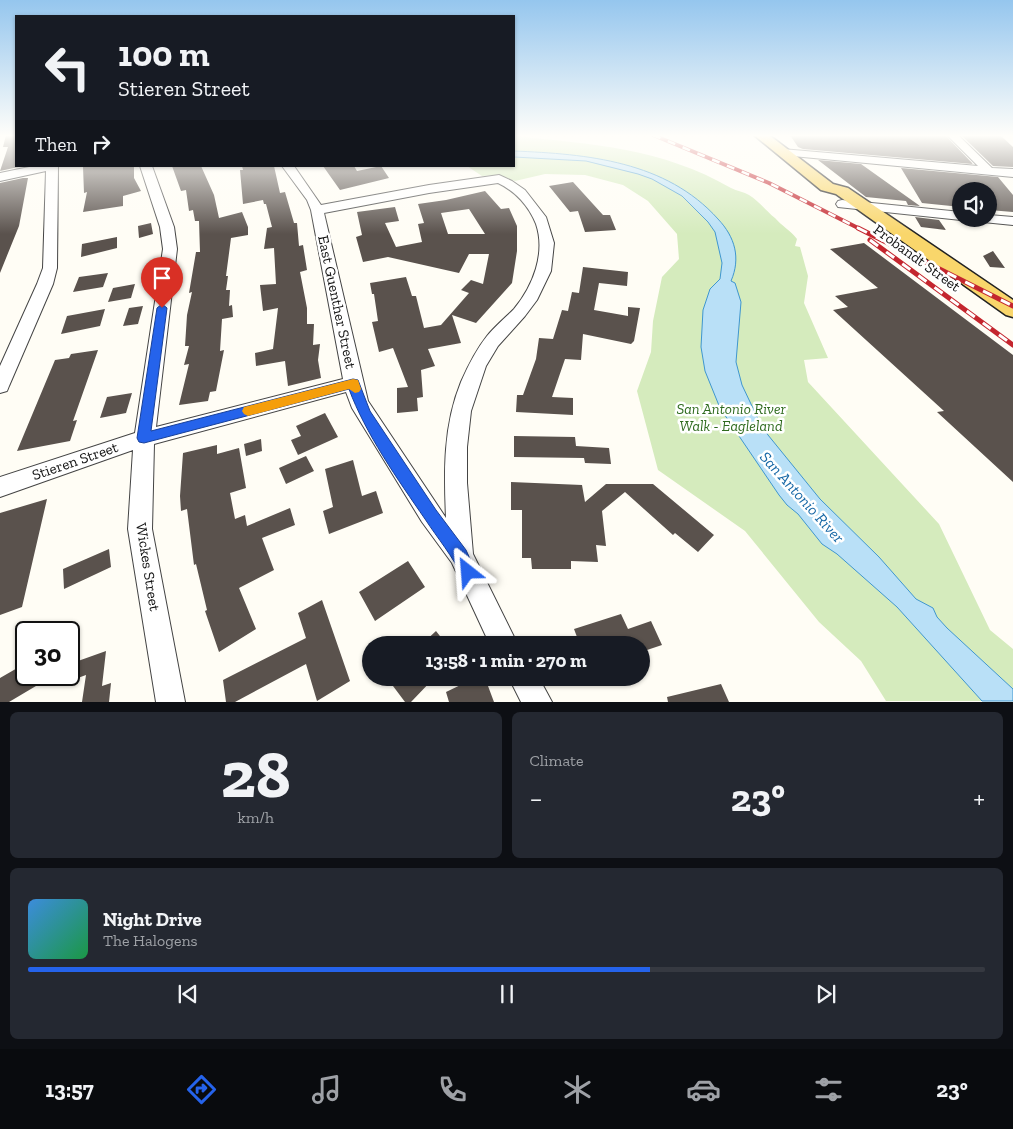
<!DOCTYPE html>
<meta charset="utf-8">
<style>
:root{--surface:#171b24;--page:#242831;--text:#f1f3f6;--muted:#9ea1a6;--line:#363941;--accent:#2563eb}
body{margin:0;font-family:"Zilla Slab",serif;background:var(--page);color:var(--text);height:100vh;display:flex;flex-direction:column;font-size:19px;white-space:nowrap}
*{box-sizing:border-box;margin:0}
p{font-size:16px;color:var(--muted)}
.icon{flex:none;width:28px;height:28px;fill:none;stroke:currentColor;stroke-width:2;stroke-linecap:round;stroke-linejoin:round}
.map{position:relative;height:702px;overflow:hidden}
.side{display:flex;flex-direction:column;gap:10px;padding:10px;background:#0d0f14;flex:1}
.side>*{flex:none}
.banner{position:absolute;left:15px;top:15px;width:500px;height:152px;border-radius:0px;box-shadow:0 1px 4px #0004;background:#171b24;color:var(--text);overflow:hidden}
.controls{position:absolute;left:952px;top:182px;display:grid;gap:10px}
.controls a{display:grid;place-items:center;width:45px;height:45px;border-radius:50%;background:var(--surface);box-shadow:0 1px 4px #0004;font-size:25px}
.speed{position:absolute;left:15px;top:621px;display:flex;gap:10px;font-size:25px;font-weight:700;text-align:center}
.speed>*{display:grid;place-content:center;width:65px;height:65px;border-radius:50%;background:var(--surface);box-shadow:0 1px 4px #0004;line-height:1}
.speed .limit{border:2px solid #111;border-radius:8px;background:#fff;color:#111}
.pin{position:absolute;display:grid;place-items:center;width:42px;height:42px;color:#fff;margin:-51px -21px;border-radius:50% 50% 50% 0;rotate:-45deg;box-shadow:0 0 5px #0007}
.pin .icon{rotate:45deg}
.me{position:absolute;width:55px;margin:-28px;rotate:332deg;stroke-linejoin:round;filter:drop-shadow(0 0 4px #0008)}
.turn{display:flex;align-items:center;gap:18px;height:105px;padding:0 20px;font-size:22px}
.turn .icon{width:65px;height:65px;stroke-width:2.5}
.turn b{display:block;font-size:35px;line-height:42px}
.then{display:flex;align-items:center;height:48px;padding:0 20px;background:#0003;gap:10px;font-size:19px}
.big{font-size:38px;font-weight:800;line-height:1.1}
.side .widget{flex:1;display:flex;flex-direction:column;justify-content:center;gap:8px;min-width:0;padding:0 18px;border-radius:8px;background:var(--page)}
.side .dial{align-items:center;gap:0}
.dial b{font-size:65px;line-height:1}
.song{display:flex;align-items:center;gap:15px}
.cover{width:60px;height:60px;border-radius:8px;background:linear-gradient(135deg,hsl(210 70% 55%),hsl(140 70% 35%))}
.played{height:5px;border-radius:2px;background:linear-gradient(90deg,var(--accent) 65%,var(--line) 65%)}
.keys{display:flex;justify-content:space-around;direction:ltr}
.heat{display:flex;justify-content:space-between;align-items:center;font-size:28px;direction:ltr}
.side .tiles{flex:1;display:grid;gap:10px;grid-template-columns:1fr 1fr}
.widget:last-child{grid-column:span 2}
.trip{position:absolute;left:362px;top:636px;width:288px;height:50px;border-radius:25px;background:var(--surface);box-shadow:0 1px 4px #0004;font-weight:800;line-height:50px;text-align:center}
.tab-bar{display:flex;height:80px;justify-content:space-around;align-items:center;background:#090b0e;color:var(--muted)}
.tab-bar .icon{width:35px;height:35px}
.tab-bar .current{color:var(--accent)}
.tab-bar b{font-size:22px;color:var(--text)}
.map>svg:first-child{display:block}
.green{fill:#d5ebbd}
.water{fill:#b9e0f7;stroke:#3f96cf}
.building{fill:#5a524d;fill-rule:evenodd}
.lines{fill:none;stroke-linecap:round;stroke-linejoin:round}
.minor-casing{stroke:#444;stroke-width:2}
.major-casing{stroke:#222;stroke-width:3}
.minor{fill:#fff;fill-rule:evenodd}
.major{fill:#f9d66b;fill-rule:evenodd}
.rail-far1-casing{stroke:#c4262e;stroke-width:4}
.rail-casing{stroke:#c4262e;stroke-width:5}
.rail-far1{stroke:#fff;stroke-width:2.5;stroke-dasharray:8;stroke-linecap:butt}
.rail{stroke:#fff;stroke-width:3;stroke-dasharray:10;stroke-linecap:butt}
.route{fill:#2563eb;stroke:#184099}
.slow{fill:#f59e0b}
.labels{text-anchor:middle;dominant-baseline:central;stroke-width:5;stroke-linejoin:round;paint-order:stroke}
.street-label{font-size:15px;fill:#111;stroke:#fff}
.park-label{font-size:15px;font-style:italic;fill:#2f6b1f;stroke:#fff}
.water-label{font-size:16px;font-style:italic;fill:#1768a6;stroke:#fff}
</style>
<div class="map">
<svg width="1013" height="702" viewBox="0 0 1013 702">
<rect width="100%" height="100%" fill="#fffdf5"/>
<path class="green" d="M514 136C592 144 662 148 731 188 737 191 744 192 749 195 759 201 766 211 775 218 782 226 790 230 797 239L795 246 800 247 808 276 804 303 828 358 804 360 808 382 939 524 990 630 1013 649V701H886L861 661 819 622 745 531 658 470 637 391 651 352 653 321 662 277 679 259 677 234 648 201 623 185 585 175 545 174 515 181 499 175 482 176 467 166H514Z"/>
<path class="water" d="M514 151C587 154 666 161 718 219 735 237 741 258 731 281L735 283 741 302 736 362 742 385 760 423 768 435 820 499 879 557 916 599 933 608 937 617 947 628 1013 689V701H982L897 607 837 554 822 544 798 514 787 505 779 495 720 408 705 371 701 347 703 310 710 289 720 279 722 263 715 232 708 222 682 196 652 179 638 174 586 161 514 157Z"/>
<path class="building" d="M6 135H16V166H23L0 171 8 147H3Z
M790 135 946 136 973 164 803 149 798 147Z
M961 135H1000L1013 147V167L993 166Z
M818 160 861 164 920 206 908 205 906 201 866 197Z
M88 166H134V178L141 191 123 196V206L83 212 87 192 84 193 83 167Z
M172 166H201L214 195 219 218 242 212 248 227V235L231 238 226 276H228L226 290H230L229 306 232 305 233 317 222 319 220 351 224 350 216 391 210 392 208 401 179 405 189 364 184 365 189 346H185L187 315 192 292 189 293 196 252H200L199 221H195L193 210 189 211 186 190 181 191Z
M242 166H274L280 193 285 192 294 223H297L299 246 303 245 307 270 300 272 307 308V324H314L313 345 320 344 318 360 321 378 288 386 285 361 256 366 255 353 273 349 278 308 263 311 260 285 276 284 274 248 264 249 267 228 272 227 266 204H264L263 200 243 204 240 170H243Z
M323 166H354L357 171 381 166 389 178 340 190Z
M901 168 998 177 1013 195V212L989 210V191H961V207L922 203Z
M23 178H28L19 226 0 273V183Z
M573 182 603 215H610L616 230 585 232 578 211 570 212 549 186Z
M485 191 501 209 509 208 517 226V251L512 283 476 323 452 315 461 343 428 349 435 366 421 370 423 397 417 398 418 411 397 413V388L408 387 393 348 379 352 372 322 378 321 374 294H372L370 283 406 277 412 296H416L424 328 441 325 469 293 461 290 471 280 483 284 489 254H469L459 273 388 257 363 262 356 237 362 235 357 212 395 207 399 221 385 223 396 247 422 242 418 224 424 223 418 204 446 200ZM469 209 485 234H448L441 213Z
M915 217 939 220 946 230 921 227Z
M151 223 153 234 139 238 138 226Z
M117 237V248L81 257 82 244Z
M864 243 1013 355V482L937 412 944 411 833 310 848 307 835 296 878 288 830 249Z
M993 251 1005 268 990 267 983 256Z
M583 267 628 272 627 286 599 283 594 310 628 316V307L640 308 634 341 631 344 583 334 581 360 565 359 552 397 573 398V415L516 412 517 395H523L536 359 539 338 553 339 562 310 568 311 572 292 579 293Z
M108 273 103 287 73 292 79 277Z
M135 284 131 298 108 302 113 288Z
M143 306 138 324 123 326 129 308Z
M105 309 100 326 61 334 67 316Z
M98 350 73 421 77 420 70 441 17 451 55 360 69 358 71 354Z
M132 393 126 413 100 418 107 397Z
M325 413 338 437 298 455 291 440 301 436 296 426Z
M514 436 575 437 576 446 609 448 611 464 585 463 584 458 514 457Z
M261 439 262 451 246 456 244 444Z
M217 445V454L239 448 246 488 230 493 235 519 245 515 247 526 290 508 295 525 262 538 274 570 239 588 256 629 219 652 205 611 207 610 196 564 194 565 187 509 181 511 180 496 183 453Z
M306 456 314 471 286 484 279 468Z
M353 460 362 496 376 491 383 513 329 534 323 511 333 507 325 469Z
M511 482 582 485 585 502 606 484H653L714 535 698 552 675 533 673 535 625 492 602 511 606 546 596 545 598 562 571 561V569H532L531 558H522V510H511Z
M47 499 22 607 0 615V513Z
M109 549 111 567 64 589 63 569Z
M408 561 425 587 375 621 359 592Z
M322 600 350 681 317 701 306 664 235 702H226L223 680 306 638 298 613Z
M621 614 628 629 651 621 662 645 641 652V645H580L574 629Z
M436 631 447 645H421Z
M106 651 102 686 111 683 109 702H82L86 675 75 679 78 661Z
M26 663V675H39L41 683 9 702H0V678Z
M387 678H434L411 702H405Z
M475 678H485L494 702H449L446 692Z
M721 684 729 702H668L667 697Z"/>
<g class="lines">
<defs>
<path id="minor" d="M947 135H958L992 168 1013 169V177L782 155 776 152 782 149 978 166Z
M34 166H58L57 268 53 284 9 386 7 391 0 393V366L37 284 43 268 46 171 0 181V173Z
M140 166H152L174 227 177 249 156 427 343 379 311 210 307 200 282 166H294L321 205 429 185 499 175 512 181 525 190 546 217 554 243 551 271 537 300 525 316 498 346 486 366 471 411 467 447V483L473 554 518 645H490L452 563 422 522 352 408 346 392 154 444 152 529 185 702H156L128 529 133 450 0 497V477L135 433 163 249 160 227ZM498 183C515 191 529 206 536 224 546 253 533 286 514 309 505 318 495 326 487 336 476 350 468 366 461 382 443 426 444 472 446 518L368 401 324 213 429 193Z
M842 200 961 212V219H966L961 220 838 207 836 204 838 201Z
M989 215 1013 217V225L983 222 982 219H989Z
M509 678H539L552 702H521Z"/>
<path id="major" d="M754 135H769L833 184 848 188 1013 300V317L1006 315 836 194 821 190Z"/>
</defs>
<use href="#minor" class="minor-casing"/>
<use href="#major" class="major-casing"/>
<use href="#minor" class="minor"/>
<use href="#major" class="major"/>
<defs>
<path id="rail-far1" d="M653 135 769 183 860 229"/>
<path id="rail" d="M858 228 1013 306
M870 240 1013 345"/>
</defs>
<use href="#rail-far1" class="rail-far1-casing"/>
<use href="#rail" class="rail-casing"/>
<use href="#rail-far1" class="rail-far1"/>
<use href="#rail" class="rail"/>
</g>
<linearGradient id="sky" x2="0" y2="1"><stop stop-color="#95c6ee"/><stop offset="0.58" stop-color="#fffefa"/><stop offset="1" stop-color="#fffefa" stop-opacity="0"/></linearGradient>
<rect width="1013" height="234" fill="url(#sky)"/>
<path class="route" d="M162 304 167 308 151 431 353 379 358 380 370 411 436 510 466 550 476 572 474 577 468 580 462 577C453 556 438 539 425 519 398 480 365 433 349 389L144 443 139 442 137 438 157 308Z"/>
<path class="slow" d="M353 379 358 380 361 389 359 392 355 393 349 389 248 416 244 414 242 411 244 407 248 406Z"/>
<g class="labels">
<g class="street-label">
<text transform="translate(917 258) rotate(36)">Probandt Street</text>
<text transform="translate(337 302) rotate(78)">East Guenther Street</text>
<text transform="translate(75 461) rotate(-19)">Stieren Street</text>
<text transform="translate(148 567) rotate(81)">Wickes Street</text>
</g>
<g class="park-label">
<text x="731" y="409">San Antonio River<tspan x="731" dy="17">Walk - Eagleland</tspan></text>
</g>
<g class="water-label">
<text transform="translate(802 497) rotate(48)">San Antonio River</text>
</g>
</g>
</svg>
<div class="controls">
<a><svg class="icon" aria-label="sound" viewBox="0 0 24 24"><path d="M4 9h4l5-4v14l-5-4H4zM17 9q2 3 0 6"/></svg></a>
</div>
<div class="speed"><div class="limit">30</div></div>
<div class="pin" style="left:162px;top:308px;background:#d93025"><svg class="icon" aria-label="arrive" viewBox="0 0 24 24"><path d="M6 21V4h12l-3 4 3 4H6"/></svg></div>
<svg class="me" style="left:468px;top:572px" viewBox="-20 -20 40 40"><path d="M0-17L14 15 0 8-14 15z" fill="#2563eb" stroke="#fff" stroke-width="4"/></svg>
<div class="trip">13:58 · 1 min · 270 m</div>
<div class="banner">
<div class="turn"><svg class="icon" aria-label="left" viewBox="0 0 24 24"><path d="M17 20v-9H6M10 6l-5 5 5 5"/></svg><div><b>100 m</b>Stieren Street</div></div>
<div class="then">Then<svg class="icon" aria-label="right" viewBox="0 0 24 24"><path d="M7 20v-9h11M14 6l5 5-5 5"/></svg></div>
</div>
</div>
<section class="side">
<div class="tiles">
<div class="widget dial"><b>28</b><p>km/h</p></div>
<div class="widget"><p>Climate</p>
<div class="heat"><a>−</a><b class="big">23°</b><a>+</a></div>
</div>
<div class="widget">
<div class="song"><i class="cover"></i><div><b>Night Drive</b><p>The Halogens</p></div></div>
<div class="played"></div>
<div class="keys"><svg class="icon" aria-label="previous" viewBox="0 0 24 24"><path d="M18 5L8 12l10 7zM5 5v14"/></svg><svg class="icon" aria-label="pause" viewBox="0 0 24 24"><path d="M8 5v14M16 5v14"/></svg><svg class="icon" aria-label="next" viewBox="0 0 24 24"><path d="M6 5l10 7-10 7zM19 5v14"/></svg></div>
</div>
</div>
</section>
<nav class="tab-bar">
<b>13:57</b>
<svg class="icon current" aria-label="directions" viewBox="0 0 24 24"><path d="M12 3l9 9-9 9-9-9zM9 14v-3h6M13 9l2 2-2 2"/></svg>
<svg class="icon" aria-label="music" viewBox="0 0 24 24"><path d="M9 18V5l10-2v13"/><circle cx="6" cy="18" r="3"/><circle cx="16" cy="16" r="3"/></svg>
<svg class="icon" aria-label="phone" viewBox="0 0 24 24"><path d="M5 4h4l2 5-3 2q2 4 5 5l2-3 5 2v4C11 20 4 13 5 4z"/></svg>
<svg class="icon" aria-label="climate" viewBox="0 0 24 24"><path d="M12 3v18M4 7l16 10M4 17L20 7"/></svg>
<svg class="icon" aria-label="car" viewBox="0 0 24 24"><path d="M5 17H2v-5l4-1 3-4h7l3 4 3 1v5h-3M9 17h6M6 11h13"/><circle cx="7" cy="17" r="2"/><circle cx="17" cy="17" r="2"/></svg>
<svg class="icon" aria-label="filters" viewBox="0 0 24 24"><path d="M4 7h16M4 17h16"/><circle cx="9" cy="7" r="2"/><circle cx="15" cy="17" r="2"/></svg>
<b>23°</b>
</nav>
